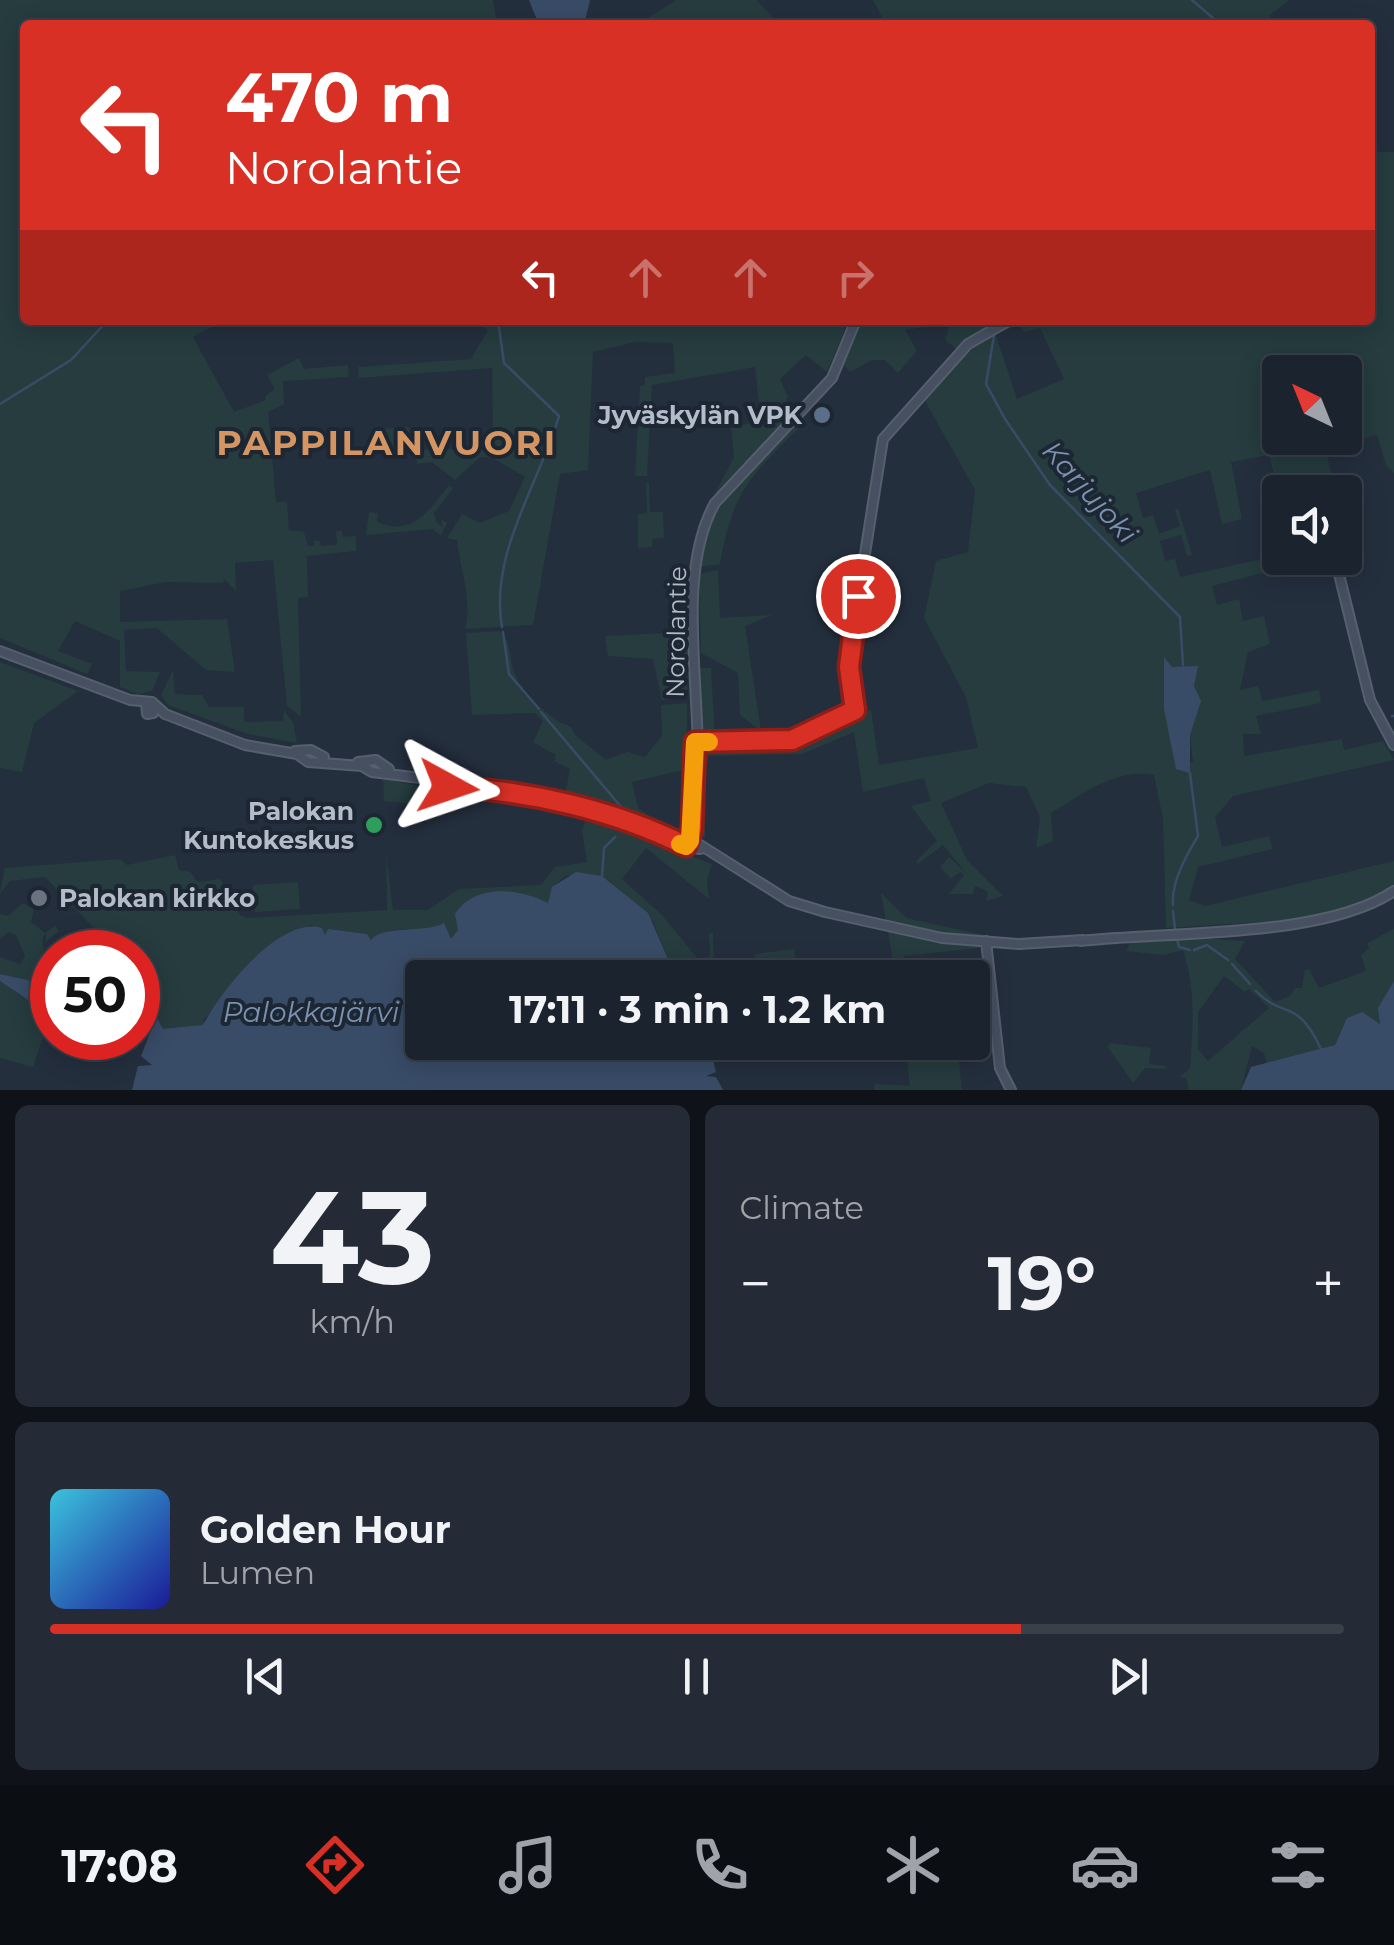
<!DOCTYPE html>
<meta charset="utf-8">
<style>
:root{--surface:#1b232e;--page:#242b36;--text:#f1f3f6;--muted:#a0a4aa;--line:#39404a;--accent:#d93025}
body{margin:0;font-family:Montserrat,sans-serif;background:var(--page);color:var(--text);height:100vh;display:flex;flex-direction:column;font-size:38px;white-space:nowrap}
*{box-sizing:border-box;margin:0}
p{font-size:32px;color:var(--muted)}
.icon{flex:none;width:55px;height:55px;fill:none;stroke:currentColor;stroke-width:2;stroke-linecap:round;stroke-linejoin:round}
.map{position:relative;height:1090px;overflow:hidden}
.side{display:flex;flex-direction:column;gap:15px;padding:15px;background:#0f1319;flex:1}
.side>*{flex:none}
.top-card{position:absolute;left:20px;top:20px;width:1355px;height:305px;border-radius:10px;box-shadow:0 5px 25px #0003,0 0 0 2px var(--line);background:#d93025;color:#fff;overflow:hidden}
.needle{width:65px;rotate:317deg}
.controls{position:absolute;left:1262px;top:355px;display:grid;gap:20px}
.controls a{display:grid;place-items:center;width:100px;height:100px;border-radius:10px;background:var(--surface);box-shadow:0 5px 25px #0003,0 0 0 2px var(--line);font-size:50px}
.speed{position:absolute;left:30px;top:930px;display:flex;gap:20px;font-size:50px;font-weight:700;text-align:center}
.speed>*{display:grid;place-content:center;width:130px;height:130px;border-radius:50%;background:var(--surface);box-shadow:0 5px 25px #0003,0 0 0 2px var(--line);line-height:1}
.speed .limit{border:15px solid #d22;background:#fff;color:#111}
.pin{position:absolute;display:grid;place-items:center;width:85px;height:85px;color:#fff;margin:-42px;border:5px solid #fff;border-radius:50%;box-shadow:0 2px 10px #0007}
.me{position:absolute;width:110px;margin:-55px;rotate:95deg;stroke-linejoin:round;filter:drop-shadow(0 0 8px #0008)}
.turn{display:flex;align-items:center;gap:35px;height:210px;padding:0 40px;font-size:45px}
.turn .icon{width:130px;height:130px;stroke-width:2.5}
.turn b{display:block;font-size:70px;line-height:85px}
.lanes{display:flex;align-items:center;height:95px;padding:0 40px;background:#0003;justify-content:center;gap:50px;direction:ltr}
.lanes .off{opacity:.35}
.big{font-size:75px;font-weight:700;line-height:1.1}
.side .tile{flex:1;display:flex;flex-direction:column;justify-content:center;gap:15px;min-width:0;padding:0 35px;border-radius:15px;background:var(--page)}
.side .dial{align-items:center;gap:0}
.dial b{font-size:130px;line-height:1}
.song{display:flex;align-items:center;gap:30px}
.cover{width:120px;height:120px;border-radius:15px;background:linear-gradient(135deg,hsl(190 70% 55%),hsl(240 70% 35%))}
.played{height:10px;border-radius:5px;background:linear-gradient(90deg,var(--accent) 75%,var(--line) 75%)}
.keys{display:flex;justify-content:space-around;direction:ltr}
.heat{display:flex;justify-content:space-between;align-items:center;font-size:55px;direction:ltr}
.side .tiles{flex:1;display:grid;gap:15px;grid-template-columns:1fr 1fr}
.tile:last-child{grid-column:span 2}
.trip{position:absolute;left:405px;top:960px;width:585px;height:100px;border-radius:10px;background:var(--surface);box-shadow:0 5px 25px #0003,0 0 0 2px var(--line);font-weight:700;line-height:100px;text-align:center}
.dock{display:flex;height:160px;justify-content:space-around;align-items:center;background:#0b0e12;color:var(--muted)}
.dock .icon{width:70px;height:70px}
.dock .active{color:var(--accent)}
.dock b{font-size:45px;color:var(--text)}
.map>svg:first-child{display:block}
.green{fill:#263c3f;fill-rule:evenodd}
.water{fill:#394c67}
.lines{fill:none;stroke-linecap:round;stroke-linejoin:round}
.stream{stroke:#394c67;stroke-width:2.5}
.secondary-casing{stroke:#565f6c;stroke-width:12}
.secondary{stroke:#465061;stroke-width:8}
.route-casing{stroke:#8d1f18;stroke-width:25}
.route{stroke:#d93025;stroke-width:18}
.slow{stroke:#f59e0b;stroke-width:18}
.service-dot{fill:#5c6f8a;stroke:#1d2633;stroke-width:4}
.leisure-dot{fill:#2e9e5b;stroke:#1d2633;stroke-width:4}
.worship-dot{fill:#6b7280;stroke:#1d2633;stroke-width:4}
.labels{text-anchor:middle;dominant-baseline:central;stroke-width:8;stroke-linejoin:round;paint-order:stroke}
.poi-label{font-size:25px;font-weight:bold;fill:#b4bcc9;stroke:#1d2633;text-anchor:end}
.street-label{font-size:25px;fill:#b4bcc9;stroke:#1d2633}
.water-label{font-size:28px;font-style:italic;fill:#7c92b1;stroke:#1d2633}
.district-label{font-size:35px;font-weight:bold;letter-spacing:2.5px;fill:#d59563;stroke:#1d2633}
</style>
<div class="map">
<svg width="1394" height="1090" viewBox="0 0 1394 1090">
<rect width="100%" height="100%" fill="#242f3e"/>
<path class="green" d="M0 0H493L497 25H25V320H225L193 337 234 412 266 400 265 396 275 389 267 375 299 358 304 369 348 365 349 377 283 381 284 404 268 412 276 502H287L289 530 304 532 308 546H314V541H320L321 546 337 545 336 531H342L343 537 356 536V551L307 556 308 597 298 598 301 717 287 706 273 560 235 563 236 591 224 579 223 583 166 582 120 591V622L227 619 235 672 206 670 157 628 124 630 126 671 160 672 152 691 138 694 120 687V641L75 621 58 651 92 664 87 674 0 638Z
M676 0H757L772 17 790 25H637Z
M873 0H1289L1270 15 1268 25H886Z
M1370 144 1379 152H1394V473L1386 465 1377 435 1325 447 1334 485H1339L1341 492 1280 495 1269 455 1231 462 1242 519 1222 524 1210 470 1136 493 1143 518 1153 515 1159 534 1180 526 1175 510 1178 508 1192 555 1187 556 1181 535 1160 541 1165 561 1175 559 1180 577 1280 555 1320 558 1212 586 1217 605 1239 599 1243 621 1264 616 1270 644 1248 652 1240 690 1258 686 1262 701 1319 690 1321 703 1256 716 1261 734H1243L1244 756 1342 739 1344 750 1383 741 1394 760 1233 796 1215 817 1222 847 1269 836 1273 849 1198 867 1189 900 1205 906 1394 861V890L1308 919 1166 928 1163 819 1154 775C1115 768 1083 794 1051 813L1053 841 1036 848 1040 817 1026 787 989 783 941 803 967 860 1003 896 986 901 988 892 975 886 973 894H949L964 875 960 872 951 879 940 867 949 857 967 874 943 845 918 864 916 861 937 841 911 806 931 801 924 778 863 792 854 732 802 754 709 756 705 771V838L696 837C696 810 689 770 709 749L801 745 871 710 879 765 978 748 966 697 924 618 936 561 968 552 975 490 924 399 974 347 995 333 1017 399 1064 379 1040 328 1024 332 1019 325 1006 330 997 322 958 350 945 340 950 323 905 330 917 351 898 373 885 360H872L850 372 845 366 839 372 860 320H1370ZM1280 372H1345V438H1280ZM1168 716 1190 735 1193 762 1176 768Z
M473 320H849L827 372 806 355 780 379 788 397 782 409 789 416 714 495 734 457 731 427 761 421 755 367 652 385 647 476H635L640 386 645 385V377L675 373 673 343 636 342 593 352 588 470 560 474 533 625 465 629C473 602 460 569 457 540L447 538 462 514 480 523 509 511 525 477 493 458 480 457 455 480 432 462 417 464 416 450 493 448 492 368 359 378 358 367 471 359 488 330Z
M803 413 804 423C752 475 733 488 720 564L698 567 706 526 716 504Z
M409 427 410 449 380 450 379 429Z
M646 483H649L650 512H663L664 538 653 539 652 547 638 548V514L647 513Z
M449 485 453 488 434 513 437 523 443 527 441 519 447 523 441 535 432 529 366 535 369 512 378 513 377 522C412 537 429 511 449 485Z
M718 570 720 618 772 615 745 626 761 731 740 715 738 673 701 653 699 574Z
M500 631C512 642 509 654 513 669 518 690 551 721 571 727L575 735 606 760 627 752 645 757 662 736 661 705 687 703V769L632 782 638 808 657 821 565 795 570 769 554 761 556 755 533 742 543 721 535 713 472 715 466 633Z
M687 632V697L662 700 653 659 608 656 605 636Z
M0 662 78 691 34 723 22 772 0 768Z
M699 668H711L715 740 702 737Z
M173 670 175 694 202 695 209 707H244V722L283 721 284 710 293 723 297 743 248 734 168 705 161 695Z
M383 779 421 786 431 798 410 804 384 801Z
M587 817 712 864 707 880 709 899 646 848 622 879 661 914 698 959 710 957 709 933H713L714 977H676L653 922 608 880 566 875 553 887V900L548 903 458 930 451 940C426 930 392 922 371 940L367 934 329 930 324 935 312 925C267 943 236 987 203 1020L209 1030 162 1029 138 997V952H98L109 944 45 877 10 881 0 893 5 868 120 859 127 865 175 855 179 870 190 872 198 882 220 879 240 915 248 918 387 910 386 854 393 910H428L459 889 541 885 555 867 587 862 582 831Z
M298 882 300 909 255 912 253 885Z
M881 893 906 918 997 938 979 948 904 956 906 977H896Z
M23 903 34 909 31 922 45 933 55 926 59 931 46 942V934L43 937 44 967 39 977 52 986V1002L28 980 0 974V957L20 964 25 956 16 935 8 932 0 939V914L8 916Z
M1394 929V981L1379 1008 1381 1022 1376 1025 1362 1012 1348 1018 1335 1045 1268 1066 1264 1053 1252 1046 1241 1090H1189L1186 1078 1180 1077 1190 1068C1193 1025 1196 990 1183 950L1163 955 1126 951 1131 941 1179 937 1245 941 1235 959 1275 1002 1290 996 1295 988H1302L1305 970 1309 969 1319 988 1366 971 1361 955 1369 948 1367 943ZM1224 976 1245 992 1249 989 1269 1008 1208 1061 1198 1049V1012Z
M794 949 797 972 757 976 755 954Z
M0 981 52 1016V1027L47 1026 33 1067 0 1058Z
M905 1043H934L935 1051 993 1043 994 1048 958 1053 962 1090H874L875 1084 910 1086Z
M1110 1043 1151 1048 1149 1064 1166 1066V1069L1145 1068 1133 1083 1108 1047Z"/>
<path class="water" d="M529 0H590L584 25H539Z
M1164 657 1172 667 1198 666 1194 686 1201 701 1190 735V773L1176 769 1164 709Z
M576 872 602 876 648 913 676 977 422 978V1042L709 1043 716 1072 706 1076 716 1077 723 1090H132L138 1066 152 1065 141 1056 150 1033 138 1016V997L149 1004 163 1029 203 1025C220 992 280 915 322 928L325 935 328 929 367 934 371 940C383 924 425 934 444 923L451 939 458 930 455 914C475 883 519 888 548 903L552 887Z
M0 974 28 980 52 1002V1016L0 981Z
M1394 981V1090H1241L1251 1067 1335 1045 1347 1018 1362 1012 1380 1024 1378 1008Z"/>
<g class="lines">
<path class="stream" d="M1192 0 1221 25
M498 320 504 363 559 416C539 484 489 554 502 627
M994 335 986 384 1005 419 1050 485 1180 617 1183 665
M0 404 71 360 108 320
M503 632 509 674 539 709
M541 712 622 808
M1392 716H1394
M602 876 604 848 615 837
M1173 905C1171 882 1187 854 1198 836L1190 773
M1173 911 1175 929
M1177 939 1179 947 1190 950
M1194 950 1207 945 1228 960
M1232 964 1250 984
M1256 991C1284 1020 1296 996 1321 1049"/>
<defs>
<path id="secondary" d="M1335 558 1370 700 1394 745
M0 651 130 700 152 702 165 714 245 745 297 754 308 762 362 766 372 772 428 779 439 788 554 800 655 832 686 836 789 901 825 912 942 938 1019 944 1083 940
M146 703 147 714 153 713 155 706
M695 742 792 740 855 711 849 656 883 439 968 344 1010 320
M295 751 311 750 324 757
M358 762 376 760 389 769
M428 775H442L456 783
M689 838C717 741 666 590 715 503L832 378 856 320
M674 839 682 846 700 849
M986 941 1000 1068 1011 1090
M1081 941C1167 931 1323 939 1394 891"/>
</defs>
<use href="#secondary" class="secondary-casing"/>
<use href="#secondary" class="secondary"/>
</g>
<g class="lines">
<defs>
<path id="route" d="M448 787C528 790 617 811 686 846L692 829 695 742 792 740 855 710 849 667 858 596"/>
</defs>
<use href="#route" class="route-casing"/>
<use href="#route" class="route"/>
<path class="slow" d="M680 844 686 846 690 841 695 742H709"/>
</g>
<circle class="service-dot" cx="822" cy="415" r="10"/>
<circle class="leisure-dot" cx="374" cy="825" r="10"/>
<circle class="worship-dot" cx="39" cy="898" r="10"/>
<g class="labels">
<g class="poi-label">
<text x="802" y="415">Jyväskylän VPK</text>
<text x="354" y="811">Palokan<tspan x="354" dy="29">Kuntokeskus</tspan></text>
<text x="59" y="898" text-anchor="start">Palokan kirkko</text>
</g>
<g class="street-label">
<text transform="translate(676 632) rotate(-89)">Norolantie</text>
</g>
<g class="water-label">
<text transform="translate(1090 492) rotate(48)">Karjujoki</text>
<text x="311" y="1012">Palokkajärvi</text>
</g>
<g class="district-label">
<text x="387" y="442">PAPPILANVUORI</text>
</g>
</g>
</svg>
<div class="controls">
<a><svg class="needle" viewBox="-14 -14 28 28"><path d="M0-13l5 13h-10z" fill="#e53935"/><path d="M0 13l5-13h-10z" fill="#a0a4aa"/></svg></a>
<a><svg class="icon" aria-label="sound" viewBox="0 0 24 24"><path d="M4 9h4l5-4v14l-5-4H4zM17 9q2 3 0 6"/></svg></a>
</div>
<div class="speed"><div class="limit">50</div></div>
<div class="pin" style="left:858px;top:596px;background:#d93025"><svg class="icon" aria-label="arrive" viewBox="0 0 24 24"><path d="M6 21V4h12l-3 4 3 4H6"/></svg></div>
<svg class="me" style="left:448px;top:787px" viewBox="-20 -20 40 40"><path d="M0-17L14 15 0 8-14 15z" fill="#d93025" stroke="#fff" stroke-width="4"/></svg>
<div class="trip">17:11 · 3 min · 1.2 km</div>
<div class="top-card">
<div class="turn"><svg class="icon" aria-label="left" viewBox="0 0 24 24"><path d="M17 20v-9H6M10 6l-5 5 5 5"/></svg><div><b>470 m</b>Norolantie</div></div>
<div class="lanes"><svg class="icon" aria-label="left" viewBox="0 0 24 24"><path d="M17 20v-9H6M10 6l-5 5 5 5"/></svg><svg class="icon off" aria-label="ahead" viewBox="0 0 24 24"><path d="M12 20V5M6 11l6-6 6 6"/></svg><svg class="icon off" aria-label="ahead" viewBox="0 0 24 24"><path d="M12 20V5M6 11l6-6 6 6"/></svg><svg class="icon off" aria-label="right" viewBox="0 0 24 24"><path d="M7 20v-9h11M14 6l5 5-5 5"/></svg></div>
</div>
</div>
<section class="side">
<div class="tiles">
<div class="tile dial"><b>43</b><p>km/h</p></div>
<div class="tile"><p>Climate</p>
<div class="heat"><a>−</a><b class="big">19°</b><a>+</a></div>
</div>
<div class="tile">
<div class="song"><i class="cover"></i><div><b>Golden Hour</b><p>Lumen</p></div></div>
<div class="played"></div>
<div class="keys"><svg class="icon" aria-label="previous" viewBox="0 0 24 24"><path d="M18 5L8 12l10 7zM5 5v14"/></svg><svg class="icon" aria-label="pause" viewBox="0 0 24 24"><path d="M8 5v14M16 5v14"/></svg><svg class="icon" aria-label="next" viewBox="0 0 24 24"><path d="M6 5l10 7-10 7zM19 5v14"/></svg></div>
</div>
</div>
</section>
<nav class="dock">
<b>17:08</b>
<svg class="icon active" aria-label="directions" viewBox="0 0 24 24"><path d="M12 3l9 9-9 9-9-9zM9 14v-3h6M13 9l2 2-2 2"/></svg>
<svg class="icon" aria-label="music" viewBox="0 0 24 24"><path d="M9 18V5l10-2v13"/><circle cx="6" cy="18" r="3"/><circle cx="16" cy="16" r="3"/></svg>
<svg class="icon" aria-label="phone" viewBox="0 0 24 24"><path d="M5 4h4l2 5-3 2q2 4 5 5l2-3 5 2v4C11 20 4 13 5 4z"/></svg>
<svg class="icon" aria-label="climate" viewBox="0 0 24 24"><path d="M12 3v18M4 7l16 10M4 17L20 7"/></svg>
<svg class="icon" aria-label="car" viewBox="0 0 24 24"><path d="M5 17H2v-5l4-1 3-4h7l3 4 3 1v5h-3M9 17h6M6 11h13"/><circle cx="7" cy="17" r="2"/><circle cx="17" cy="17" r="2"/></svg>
<svg class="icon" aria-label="filters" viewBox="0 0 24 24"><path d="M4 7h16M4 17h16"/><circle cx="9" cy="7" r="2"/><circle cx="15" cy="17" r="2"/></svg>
</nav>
